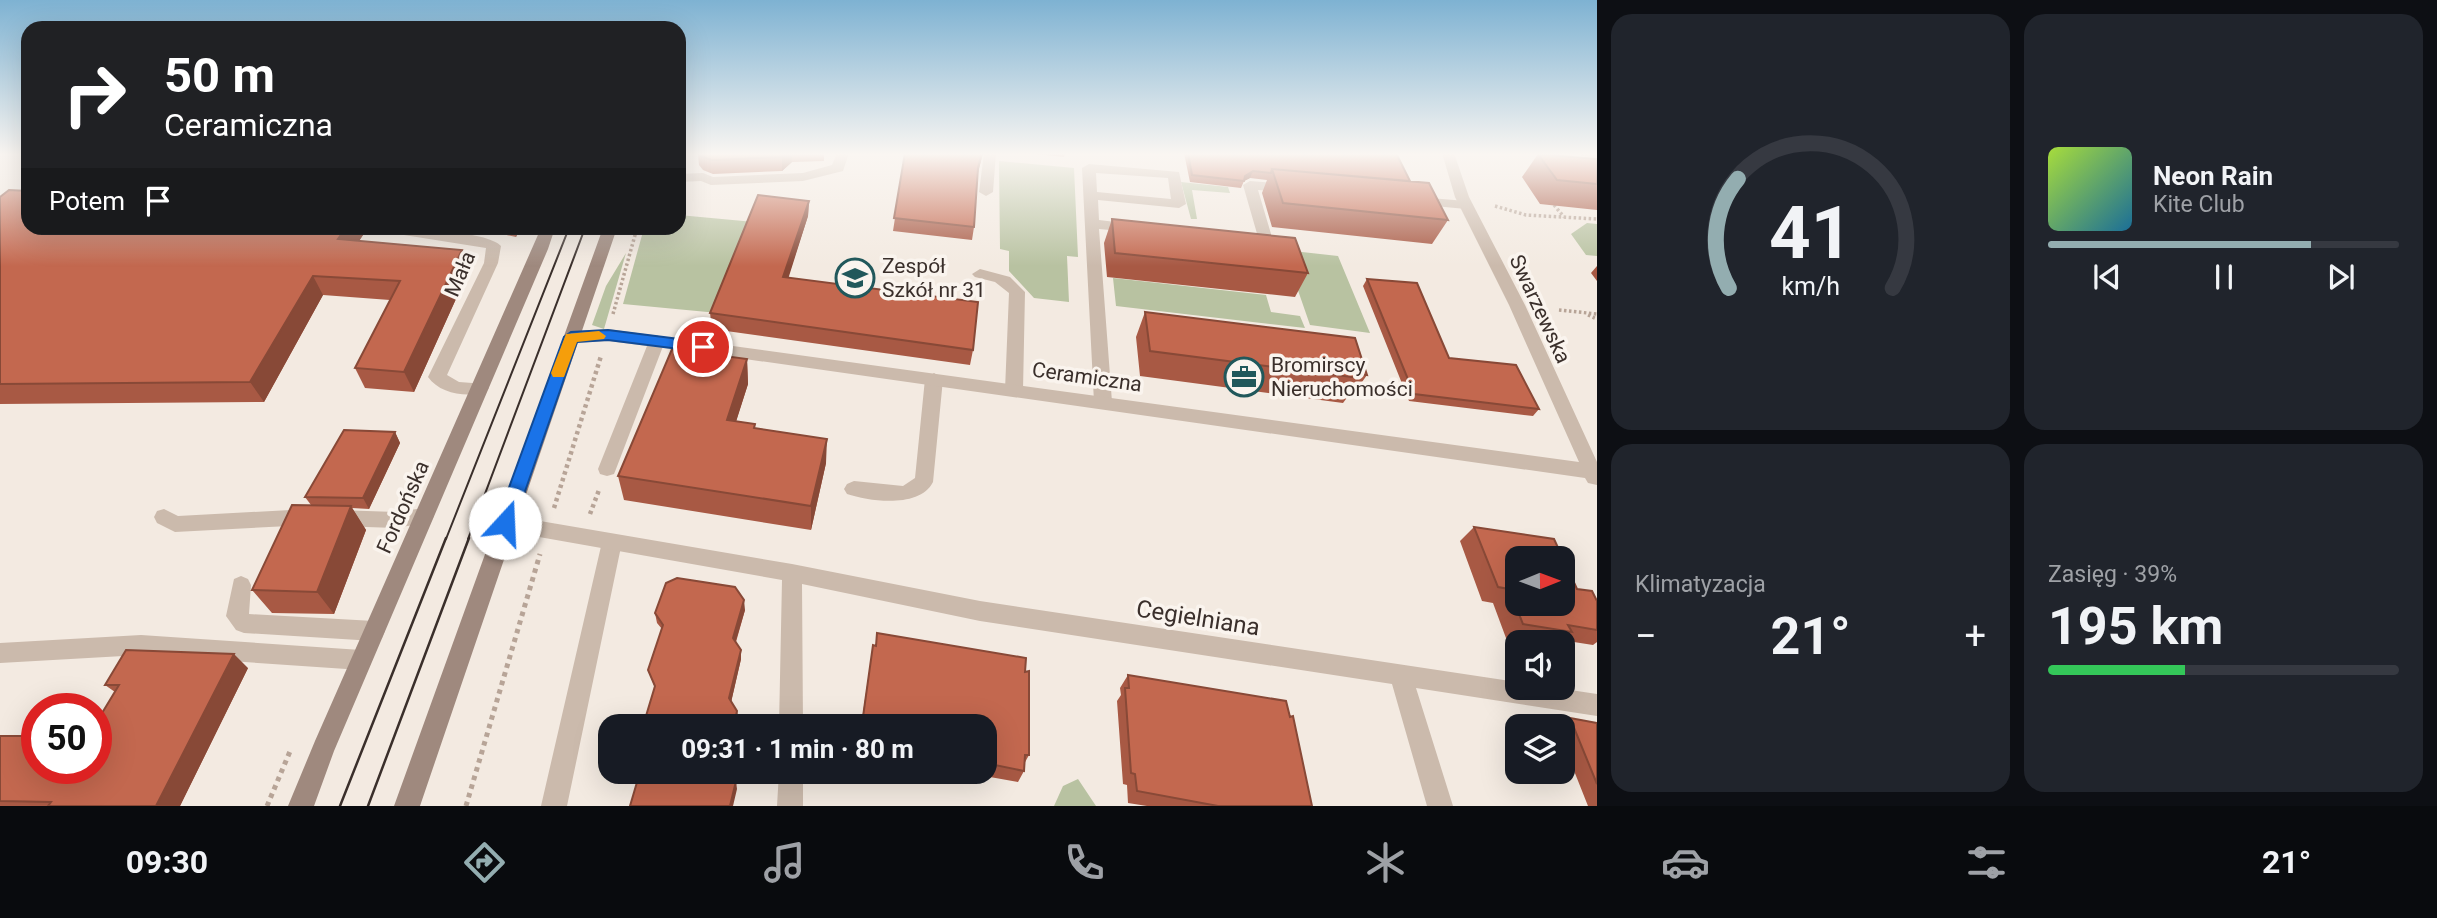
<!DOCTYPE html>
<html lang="pl">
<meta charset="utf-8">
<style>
:root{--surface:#171b24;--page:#20242c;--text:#f1f3f6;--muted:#9ea1a6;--line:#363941;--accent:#93adb0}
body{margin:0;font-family:Roboto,sans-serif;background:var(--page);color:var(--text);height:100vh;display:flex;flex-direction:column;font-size:26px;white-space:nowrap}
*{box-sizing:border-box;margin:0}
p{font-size:23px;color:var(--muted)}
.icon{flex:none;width:38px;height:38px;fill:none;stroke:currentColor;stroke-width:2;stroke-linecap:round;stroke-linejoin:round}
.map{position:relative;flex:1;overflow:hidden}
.panel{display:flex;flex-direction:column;gap:14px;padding:14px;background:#0d0f14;width:840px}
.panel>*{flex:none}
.top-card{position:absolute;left:21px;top:21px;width:665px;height:214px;border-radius:21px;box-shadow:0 7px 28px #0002;background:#202124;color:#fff;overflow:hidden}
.needle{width:46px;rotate:89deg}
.fabs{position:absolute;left:1505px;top:546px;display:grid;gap:14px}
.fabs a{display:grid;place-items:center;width:70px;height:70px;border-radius:14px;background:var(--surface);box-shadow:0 7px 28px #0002;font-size:35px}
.speed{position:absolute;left:21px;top:693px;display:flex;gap:14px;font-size:35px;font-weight:700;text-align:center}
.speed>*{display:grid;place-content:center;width:91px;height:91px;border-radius:50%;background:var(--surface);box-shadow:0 7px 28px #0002;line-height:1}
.speed .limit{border:10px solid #d22;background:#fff;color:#111}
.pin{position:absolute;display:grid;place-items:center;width:60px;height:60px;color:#fff;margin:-30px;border:4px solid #fff;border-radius:50%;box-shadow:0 2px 7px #0007}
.me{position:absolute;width:77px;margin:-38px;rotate:20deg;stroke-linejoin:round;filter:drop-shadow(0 0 5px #0008)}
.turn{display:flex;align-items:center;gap:24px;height:147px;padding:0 28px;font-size:32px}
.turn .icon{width:91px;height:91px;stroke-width:2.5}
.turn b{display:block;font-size:49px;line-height:60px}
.then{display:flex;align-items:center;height:66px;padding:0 28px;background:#0003;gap:14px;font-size:26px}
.big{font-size:52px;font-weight:700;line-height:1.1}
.panel .card{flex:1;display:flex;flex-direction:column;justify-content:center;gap:10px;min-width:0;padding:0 24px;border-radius:21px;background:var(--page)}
.panel .dial{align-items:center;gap:0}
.dial svg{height:182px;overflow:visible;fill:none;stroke:var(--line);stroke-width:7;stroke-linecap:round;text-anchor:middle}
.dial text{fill:var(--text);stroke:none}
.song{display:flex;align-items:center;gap:21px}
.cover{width:84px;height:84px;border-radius:10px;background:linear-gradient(135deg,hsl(80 70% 55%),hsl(200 70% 35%))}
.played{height:7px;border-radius:4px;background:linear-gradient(90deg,var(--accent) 75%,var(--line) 75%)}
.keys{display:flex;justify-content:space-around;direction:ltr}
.heat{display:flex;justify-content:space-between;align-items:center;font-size:38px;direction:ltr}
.charge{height:10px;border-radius:5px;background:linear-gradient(90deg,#34c759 39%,var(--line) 0)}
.panel .tiles{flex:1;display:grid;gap:14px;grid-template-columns:repeat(2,1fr)}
.trip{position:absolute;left:598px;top:714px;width:399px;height:70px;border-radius:21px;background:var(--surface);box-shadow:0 7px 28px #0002;font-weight:700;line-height:70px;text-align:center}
.tab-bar{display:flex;height:112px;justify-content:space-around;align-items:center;background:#090b0e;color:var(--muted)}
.tab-bar .icon{width:49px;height:49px}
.tab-bar .on{color:var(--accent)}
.tab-bar b{font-size:32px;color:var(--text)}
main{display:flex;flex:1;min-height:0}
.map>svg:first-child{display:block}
.green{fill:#b8c2a1}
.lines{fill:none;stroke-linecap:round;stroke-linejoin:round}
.path-far2{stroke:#b7a497;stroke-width:3.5;stroke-dasharray:2.5 2.5;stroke-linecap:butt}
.path-far1{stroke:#b7a497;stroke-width:4.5;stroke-dasharray:3.5 3.5;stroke-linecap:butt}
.path{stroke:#b7a497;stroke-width:5;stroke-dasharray:4.5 4.5;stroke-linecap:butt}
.service{fill:#cbbaac;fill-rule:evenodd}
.minor{fill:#cbbaac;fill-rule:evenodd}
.secondary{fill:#9f897e;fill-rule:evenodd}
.tram-far1{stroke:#3a2f2b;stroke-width:2}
.tram{stroke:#3a2f2b;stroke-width:2.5}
.wall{fill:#a85944}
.shaded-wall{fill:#884937}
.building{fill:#c3684f;stroke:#884937;stroke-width:2;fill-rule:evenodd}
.route{fill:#1a73e8;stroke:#114b97;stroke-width:2}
.slow{fill:#f59e0b}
.labels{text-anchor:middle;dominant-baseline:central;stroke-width:7;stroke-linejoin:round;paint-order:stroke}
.poi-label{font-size:21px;fill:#3a2f2b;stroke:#faf4ee;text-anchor:start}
.street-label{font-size:21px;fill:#3a2f2b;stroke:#faf4ee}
.near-street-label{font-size:24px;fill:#3a2f2b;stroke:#faf4ee}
</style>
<main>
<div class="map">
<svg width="1597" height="806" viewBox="0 0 1597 806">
<rect width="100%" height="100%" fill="#f3eae1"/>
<path class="green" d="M999 161 1074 168 1078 257 1067 256 1069 302 1034 298 1009 271V251L1000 249Z
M1181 182 1228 187 1230 193 1192 190 1197 219H1191Z
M679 215 754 222 718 313 623 304 644 228H679Z
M1587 223 1597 224V256L1586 255 1571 234Z
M1284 250 1338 256 1370 333 1310 325Z
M626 253 604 329 592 325 606 286Z
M1113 278 1266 295 1271 312 1300 316 1305 328 1116 306Z
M1078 779 1096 806H1054L1063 786Z"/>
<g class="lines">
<path class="path-far2" d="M1554 205 1564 217
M1495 206 1526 215 1597 219
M1559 310 1597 314
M613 314 637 228
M1588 315 1597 319"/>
<path class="path-far1" d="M554 508 601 356
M590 514 599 490"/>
<path class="path" d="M267 806 291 749
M466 806 540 554"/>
<path class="service" d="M837 153H849L843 171 803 181 711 185 701 181 679 182V174L703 173 713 177 803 173 832 165Z
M984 153H996L993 192 986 196 979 192Z
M1089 164 1179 172 1186 204 1179 208 1098 200 1099 220 1132 224 1139 228 1132 232 1099 229 1112 402 1109 407H1097L1094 402 1082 168ZM1096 173 1168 178 1171 199 1097 192Z
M1250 181 1289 184 1296 188 1289 192 1258 190 1274 244 1272 247H1262L1260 244 1243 185Z
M1418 197 1466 201 1473 205 1466 209 1413 204V198Z
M980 269 1010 277 1025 292 1023 390 1014 396 1005 390 1009 293 995 282 975 277 972 274Z
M657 335 665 341 616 469 614 474 607 476 600 474 598 469 649 341Z
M934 373 943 379 933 482C920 508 871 502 847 494L844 489 847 484 854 481 903 486 915 478 925 379Z
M424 508 431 510 434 516 431 522 396 528 337 526 330 524 327 518 330 512 337 510 396 512Z
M164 509 178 516 309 509 316 511 319 517 316 523 309 525 175 532 157 523 154 517 157 511Z
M612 534 619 536 622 542 567 806H541L602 542 605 536Z
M241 576 248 579 251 585 249 614 374 621 382 624 385 631 382 638 374 641 244 633 236 630 226 616 234 579Z"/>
<path class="minor" d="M1442 153H1454L1469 197 1525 305 1597 462V485L1588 483 1585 478 703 353 608 341 571 343 563 337 571 331 608 329 1579 462 1509 305 1455 197Z
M1580 153H1597V158L1581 156Z
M378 228C400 226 488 231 501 246L498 263 447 375 459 382 486 384 489 388 486 392C467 398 440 394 428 377L484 263 486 248 385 232Z
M505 515 792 564 980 601 1517 682V688H1557L1597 694V716L1416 688 1453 806H1427L1392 684 980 621 802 584 803 726H779L782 580 505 531 498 529 495 523 498 517Z
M141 635 361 650 369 653 372 660 369 667 361 670 141 655 0 663V643Z
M779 772H803V806H777Z"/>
<path class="secondary" d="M541 228H555L548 249 334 751 314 806H288L315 741Z
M603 228H617L420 806H394Z"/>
<path class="tram-far1" d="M446 539 569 228
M468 539 585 228"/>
<path class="tram" d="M340 806 446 538
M368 806 469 538"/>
</g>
<path class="wall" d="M698 153H824V161L792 162 782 171 713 174 703 170 699 165Z
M905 153H983L978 173 974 227 972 240 893 231Z
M1025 153H1065L1064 157Z
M1184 153H1396L1410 181 1448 220 1432 244 1272 227 1262 193 1267 180 1250 178 1244 181 1241 188 1190 182Z
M1538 154 1597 159V210L1540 204 1522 177Z
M0 197 28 228H360L363 235 359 241 469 270 414 392 365 388 355 368 390 300 323 295 264 402 0 404Z
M809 201 808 216 788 277 973 350 970 365 712 329 710 313Z
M1112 219 1308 273 1295 297 1107 277 1104 243Z
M474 228H520L516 237Z
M1597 266V281L1591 273Z
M1367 279 1449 358 1539 409 1533 416 1409 401 1363 286Z
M1145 312 1367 375 1350 399H1346L1343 403 1140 376 1136 337Z
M747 359 748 384 736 421 755 424V428L826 463 811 530 624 500 618 476Z
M395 432 400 443 369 509 352 508 366 530 334 614 272 613 252 590 311 505 305 497Z
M1474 527 1597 601V642L1593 645 1561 640 1559 642H1533L1506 638 1493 603 1482 601 1460 541Z
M745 610 736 642 741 650V659L731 702 737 711 738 720 737 726H643L655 688 648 670 662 629 657 623 655 613Z
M873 645 1025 672 1029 755 1024 764V771L1018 782 962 772H985V726H861Z
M248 668 180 806H0V736L96 768 115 692 105 685Z
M1128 675 1312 806H1147L1128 803 1127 785 1123 784 1117 701 1121 695 1120 688Z
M1570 718 1597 723V806H1588L1563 743V726H1557Z"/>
<path class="shaded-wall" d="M785 153H792V162L782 171V157Z
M1253 171 1250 178 1244 181 1245 176Z
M809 201 808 216 784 292 783 277Z
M346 228H360L363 235 347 259 338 239Z
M514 228H520L516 237Z
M462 250 469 270 414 392 404 372Z
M313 276 323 295 264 402 250 382Z
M747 359 748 384 729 444 727 420Z
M395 432 400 443 369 509 363 498Z
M827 439 826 463 811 530V506Z
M351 506 366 530 334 614 317 592Z
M744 600 745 610 734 647 733 638Z
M741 650V659L730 707 729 698Z
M234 654 248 668 180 806H156Z
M737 711 738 720 737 726H734Z
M736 781 737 789 733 806H730Z"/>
<path class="building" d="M699 153H785L782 157 712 160 701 156Z
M905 153H982L978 168 974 227 894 218Z
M1188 153H1396L1410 181 1272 169 1271 173 1253 171 1245 176 1244 181 1192 175Z
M1538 154 1597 159V184L1557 180Z
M1272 169 1429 183 1448 220 1283 203Z
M9 190 28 191V228H346L338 239 462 250 404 372 355 368 400 281 313 276 250 382 0 384V197Z
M758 195 809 201 783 277 978 302 973 350 710 313Z
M1112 219 1295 238 1308 273 1115 253Z
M1367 279 1417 283 1449 358 1516 365 1539 409 1414 394Z
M1145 312 1355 338 1367 375 1360 374 1359 378 1150 351Z
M672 349 747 359 727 420 755 424 754 428 827 439 811 506 618 476Z
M344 430 395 432 363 498 305 497Z
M292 505 351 506 317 592 252 590Z
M1474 527 1554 539 1577 589 1592 591 1597 601V630L1568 625 1572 632 1523 624 1509 589 1498 587ZM1517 558H1563V604H1517Z
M677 578 735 587 744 600 733 638 741 650 729 698 737 711 734 726H643L655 686 648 670 663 625 655 613 666 583Z
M877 633 1026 658 1025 672 1029 671V755H1025L1024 771 985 763V726H865L866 725 862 724 873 645 876 646Z
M126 650 234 654 156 806H48L51 802 0 801V736H37V768H96V723L119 685H105Z
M1128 675 1286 701 1290 717 1293 716 1312 806H1218L1137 791 1135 774 1131 773 1125 688H1129Z
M1570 718 1597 723V784Z
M640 772H730L736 781 730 806H630Z"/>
<linearGradient id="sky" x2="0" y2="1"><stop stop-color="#7eb2d2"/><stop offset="0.58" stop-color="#faf6f2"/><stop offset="1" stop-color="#faf6f2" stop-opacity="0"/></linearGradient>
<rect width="1597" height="266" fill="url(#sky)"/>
<path class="route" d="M608 330 703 342 710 347 703 352 608 340 577 342 514 523 512 528 505 530 499 528 496 523 564 337 571 332Z"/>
<path class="slow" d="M599 331 606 336 604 339 577 342 564 377H553L551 373 566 334Z"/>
<defs>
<symbol id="school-ring" viewBox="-11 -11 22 22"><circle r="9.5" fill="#faf4ee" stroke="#21585b" stroke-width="1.5"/><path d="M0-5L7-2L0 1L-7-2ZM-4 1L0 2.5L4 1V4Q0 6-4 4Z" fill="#21585b"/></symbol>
<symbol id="office-ring" viewBox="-11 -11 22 22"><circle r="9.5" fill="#faf4ee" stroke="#21585b" stroke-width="1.5"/><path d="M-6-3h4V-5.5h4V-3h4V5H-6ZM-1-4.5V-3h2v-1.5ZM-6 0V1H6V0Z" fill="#21585b"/></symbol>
</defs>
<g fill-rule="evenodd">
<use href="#school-ring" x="833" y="256" width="44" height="44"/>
<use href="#office-ring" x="1222" y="355" width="44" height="44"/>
</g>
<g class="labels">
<g class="poi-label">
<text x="882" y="266">Zespół<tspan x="882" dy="24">Szkół nr 31</tspan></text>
<text x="1271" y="365">Bromirscy<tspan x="1271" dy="24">Nieruchomości</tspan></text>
</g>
<g class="street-label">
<text transform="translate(460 274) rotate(-67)">Mała</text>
<text transform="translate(1540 309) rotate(65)">Swarzewska</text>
<text transform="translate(1087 377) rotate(8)">Ceramiczna</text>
<text transform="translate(403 507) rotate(-66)">Fordońska</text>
</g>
<g class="near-street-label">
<text transform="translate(1198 618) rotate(9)">Cegielniana</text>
</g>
</g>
</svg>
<div class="fabs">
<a><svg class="needle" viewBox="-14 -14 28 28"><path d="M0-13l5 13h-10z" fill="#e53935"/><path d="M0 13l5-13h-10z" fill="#9ea1a6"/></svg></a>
<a><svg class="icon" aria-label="sound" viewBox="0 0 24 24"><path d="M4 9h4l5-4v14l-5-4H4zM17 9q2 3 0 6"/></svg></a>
<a><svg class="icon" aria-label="layers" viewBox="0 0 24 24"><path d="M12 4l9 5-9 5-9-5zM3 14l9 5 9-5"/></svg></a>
</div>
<div class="speed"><div class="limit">50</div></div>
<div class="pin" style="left:703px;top:347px;background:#d93025"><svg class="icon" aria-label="arrive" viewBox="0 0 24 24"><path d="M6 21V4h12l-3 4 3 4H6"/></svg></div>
<svg class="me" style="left:505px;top:523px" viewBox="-20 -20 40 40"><circle r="19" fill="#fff"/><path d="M0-13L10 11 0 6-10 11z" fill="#1a73e8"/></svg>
<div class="trip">09:31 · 1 min · 80 m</div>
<div class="top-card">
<div class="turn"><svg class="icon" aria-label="right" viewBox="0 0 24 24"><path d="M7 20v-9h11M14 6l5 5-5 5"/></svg><div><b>50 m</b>Ceramiczna</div></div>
<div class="then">Potem<svg class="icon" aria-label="arrive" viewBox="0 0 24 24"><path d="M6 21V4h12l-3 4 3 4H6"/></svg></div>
</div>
</div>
<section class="panel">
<div class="tiles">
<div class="card dial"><svg viewBox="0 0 100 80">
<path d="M14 69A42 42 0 1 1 86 69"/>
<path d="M14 69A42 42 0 0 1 18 21" stroke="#93adb0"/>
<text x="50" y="56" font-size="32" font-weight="700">41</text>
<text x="50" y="72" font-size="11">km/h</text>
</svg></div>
<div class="card">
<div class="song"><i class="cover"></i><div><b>Neon Rain</b><p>Kite Club</p></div></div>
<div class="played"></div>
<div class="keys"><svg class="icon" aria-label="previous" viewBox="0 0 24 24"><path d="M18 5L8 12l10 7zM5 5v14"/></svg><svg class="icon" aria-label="pause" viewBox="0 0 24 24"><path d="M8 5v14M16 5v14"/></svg><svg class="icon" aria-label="next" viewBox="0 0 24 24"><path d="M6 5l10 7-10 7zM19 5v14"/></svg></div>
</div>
<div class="card"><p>Klimatyzacja</p>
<div class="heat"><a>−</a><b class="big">21°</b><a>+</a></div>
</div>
<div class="card"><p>Zasięg · 39%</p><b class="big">195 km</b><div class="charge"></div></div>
</div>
</section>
</main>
<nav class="tab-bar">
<b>09:30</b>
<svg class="icon on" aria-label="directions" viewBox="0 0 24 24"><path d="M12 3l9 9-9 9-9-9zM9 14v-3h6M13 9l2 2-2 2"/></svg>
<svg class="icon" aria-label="music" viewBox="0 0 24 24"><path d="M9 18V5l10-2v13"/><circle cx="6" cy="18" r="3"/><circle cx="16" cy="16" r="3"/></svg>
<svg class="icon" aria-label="phone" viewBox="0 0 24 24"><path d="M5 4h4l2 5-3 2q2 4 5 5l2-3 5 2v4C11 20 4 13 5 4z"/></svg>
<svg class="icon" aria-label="climate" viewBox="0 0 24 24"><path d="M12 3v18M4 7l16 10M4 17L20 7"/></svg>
<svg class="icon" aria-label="car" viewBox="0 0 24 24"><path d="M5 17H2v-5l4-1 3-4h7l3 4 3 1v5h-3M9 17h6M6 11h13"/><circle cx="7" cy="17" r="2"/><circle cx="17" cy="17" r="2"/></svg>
<svg class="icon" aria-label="filters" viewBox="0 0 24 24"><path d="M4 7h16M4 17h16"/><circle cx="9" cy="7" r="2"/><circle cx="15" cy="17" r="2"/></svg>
<b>21°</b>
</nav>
